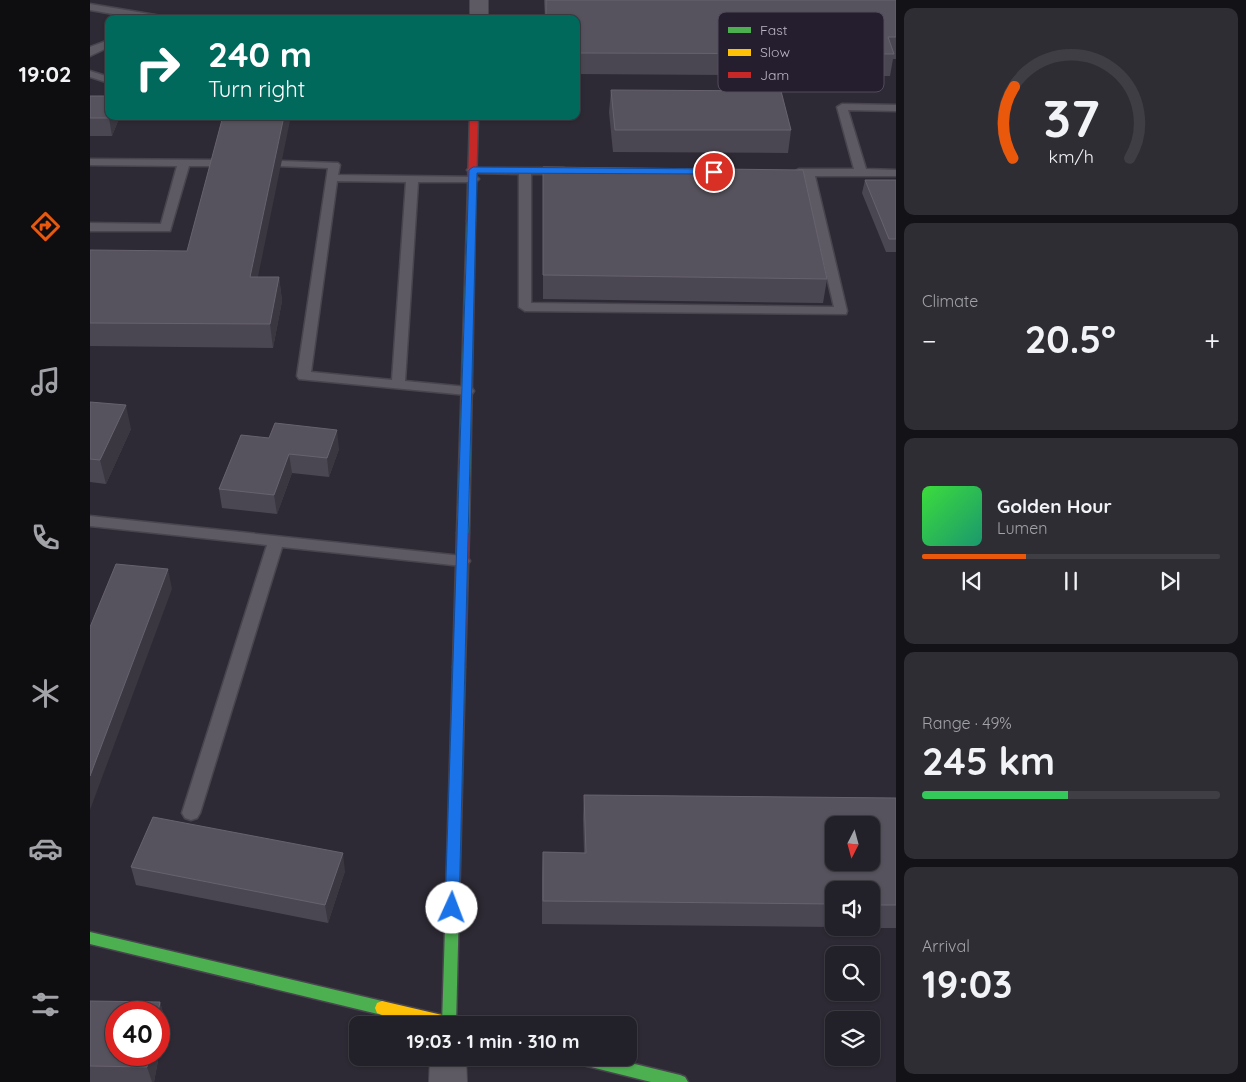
<!DOCTYPE html>
<meta charset="utf-8">
<style>
:root{--surface:#222028;--page:#2e2d34;--text:#f1f3f6;--muted:#a2a3a8;--line:#3f3e45;--accent:#ea580c}
body{margin:0;font-family:Quicksand,sans-serif;background:var(--page);color:var(--text);height:100vh;display:flex;flex-direction:column;font-size:19px;white-space:nowrap}
*{box-sizing:border-box;margin:0}
p{font-size:16px;color:var(--muted)}
.icon{flex:none;width:28px;height:28px;fill:none;stroke:currentColor;stroke-width:2;stroke-linecap:round;stroke-linejoin:round}
.map{position:relative;flex:1;overflow:hidden}
.sheet{display:flex;flex-direction:column;gap:8px;padding:8px;background:#131216;width:350px}
.sheet>*{flex:none}
.banner{position:absolute;left:15px;top:15px;width:475px;height:105px;border-radius:10px;box-shadow:0 1px 4px #0004,0 0 0 1px var(--line);background:#00695c;color:#fff;overflow:hidden}
.needle{width:32px;rotate:186deg}
.fabs{position:absolute;left:735px;top:816px;display:grid;gap:10px}
.fabs a{display:grid;place-items:center;width:55px;height:55px;border-radius:10px;background:var(--surface);box-shadow:0 1px 4px #0004,0 0 0 1px var(--line);font-size:25px}
.speed{position:absolute;left:15px;top:1001px;display:flex;gap:10px;font-size:25px;font-weight:700;text-align:center}
.speed>*{display:grid;place-content:center;width:65px;height:65px;border-radius:50%;background:var(--surface);box-shadow:0 1px 4px #0004,0 0 0 1px var(--line);line-height:1}
.speed .limit{border:8px solid #d22;background:#fff;color:#111}
.pin{position:absolute;display:grid;place-items:center;width:42px;height:42px;color:#fff;margin:-21px;border:2px solid #fff;border-radius:50%;box-shadow:0 1px 5px #0007}
.me{position:absolute;width:55px;margin:-28px;rotate:2deg;stroke-linejoin:round;filter:drop-shadow(0 0 4px #0008)}
.turn{display:flex;align-items:center;gap:18px;height:105px;padding:0 20px;font-size:22px}
.turn .icon{width:65px;height:65px;stroke-width:2.5}
.turn b{display:block;font-size:35px;line-height:42px}
.big{font-size:38px;font-weight:700;line-height:1.1}
.sheet .card{flex:1;display:flex;flex-direction:column;justify-content:center;gap:8px;min-width:0;padding:0 18px;border-radius:10px;background:var(--page)}
.sheet .dial{align-items:center;gap:0}
.dial svg{height:130px;overflow:visible;fill:none;stroke:var(--line);stroke-width:7;stroke-linecap:round;text-anchor:middle}
.dial text{fill:var(--text);stroke:none}
.song{display:flex;align-items:center;gap:15px}
.cover{width:60px;height:60px;border-radius:8px;background:linear-gradient(135deg,hsl(120 70% 55%),hsl(160 70% 35%))}
.played{height:5px;border-radius:2px;background:linear-gradient(90deg,var(--accent) 35%,var(--line) 35%)}
.keys{display:flex;justify-content:space-around;direction:ltr}
.heat{display:flex;justify-content:space-between;align-items:center;font-size:28px;direction:ltr}
.charge{height:8px;border-radius:4px;background:linear-gradient(90deg,#34c759 49%,var(--line) 0)}
.trip{position:absolute;left:259px;top:1016px;width:288px;height:50px;border-radius:10px;background:var(--surface);box-shadow:0 1px 4px #0004,0 0 0 1px var(--line);font-weight:700;line-height:50px;text-align:center}
main{display:flex;flex:1;min-height:0}
.menu{display:flex;flex-direction:column;width:90px;justify-content:space-around;align-items:center;background:#0e0d10;color:var(--muted)}
.menu .icon{width:35px;height:35px}
.menu .on{color:var(--accent)}
.menu b{font-size:22px;color:var(--text)}
.map>svg:first-child{display:block}
.lines{fill:none;stroke-linecap:round;stroke-linejoin:round}
.lane-casing{stroke:#49454f;stroke-width:3}
.street-casing{stroke:#49454f;stroke-width:2}
.fast-casing{stroke:#49454f;stroke-width:3}
.slow-casing{stroke:#49454f;stroke-width:3}
.jam-casing{stroke:#49454f;stroke-width:3}
.lane{fill:#5e5a63;fill-rule:evenodd}
.street{fill:#5e5a63;fill-rule:evenodd}
.fast{fill:#4caf50;fill-rule:evenodd}
.slow{fill:#ffc107;fill-rule:evenodd}
.jam{fill:#c62828;fill-rule:evenodd}
.wall{fill:#4b4752}
.shaded-wall{fill:#3a3741}
.building{fill:#57535e;stroke:#67626e;fill-rule:evenodd}
.route{fill:#1a73e8;stroke:#114b97}
.key{fill:#251e2f;stroke:#524b5c;stroke-width:1}
.key-label{font-size:14px;fill:#bcb5c5}
</style>
<main>
<nav class="menu">
<b>19:02</b>
<svg class="icon on" aria-label="directions" viewBox="0 0 24 24"><path d="M12 3l9 9-9 9-9-9zM9 14v-3h6M13 9l2 2-2 2"/></svg>
<svg class="icon" aria-label="music" viewBox="0 0 24 24"><path d="M9 18V5l10-2v13"/><circle cx="6" cy="18" r="3"/><circle cx="16" cy="16" r="3"/></svg>
<svg class="icon" aria-label="phone" viewBox="0 0 24 24"><path d="M5 4h4l2 5-3 2q2 4 5 5l2-3 5 2v4C11 20 4 13 5 4z"/></svg>
<svg class="icon" aria-label="climate" viewBox="0 0 24 24"><path d="M12 3v18M4 7l16 10M4 17L20 7"/></svg>
<svg class="icon" aria-label="car" viewBox="0 0 24 24"><path d="M5 17H2v-5l4-1 3-4h7l3 4 3 1v5h-3M9 17h6M6 11h13"/><circle cx="7" cy="17" r="2"/><circle cx="17" cy="17" r="2"/></svg>
<svg class="icon" aria-label="filters" viewBox="0 0 24 24"><path d="M4 7h16M4 17h16"/><circle cx="9" cy="7" r="2"/><circle cx="15" cy="17" r="2"/></svg>
</nav>
<div class="map">
<svg width="806" height="1082" viewBox="0 0 806 1082">
<rect width="100%" height="100%" fill="#2e2a35"/>
<g class="lines">
<defs>
<path id="lane" d="M0 4 71 16 76 19H52L0 10Z
M19 40V47L0 56V47Z
M0 71 19 77V83L0 77Z
M752 104 806 105V111L758 110 776 169 806 170V176H725L757 311 756 314 435 311 429 307V174L383 173 379 172 377 170 379 168H474L480 171 474 174H441V303L744 307 713 175 705 174 703 172 709 169H764L747 107Z
M0 159 130 160 136 163 130 166H99L80 231H0V223L71 224 87 166 0 165Z
M192 161 248 163 250 165 248 175 387 177 389 179 387 181 383 182H328L315 381 377 387 382 388 384 391 382 394 377 395 209 379 207 376 238 168 188 166 186 164 188 162ZM247 181 316 182 302 380 221 372Z
M0 516 372 556 377 557 380 561 377 565 372 566 192 547 110 813 107 818 101 820 95 818 92 813 177 545 0 526Z"/>
<path id="street" d="M380 0H398V19H380Z
M340 1058H376L377 1082H339Z"/>
<path id="fast" d="M381 218 385 221 379 533 373 537 367 533 377 221Z
M369 662 373 664 375 667 366 1025H352L363 667 365 664Z
M0 932 292 1001 297 1003 299 1008 297 1013 292 1015 0 944Z
M485 1058H520L590 1075 595 1077 598 1082H561L493 1065 488 1063Z"/>
<path id="slow" d="M292 1001 365 1018 370 1020 372 1025H336L292 1015 287 1013 285 1008 287 1003Z"/>
<path id="jam" d="M380 116H388L385 221 381 224 377 221Z
M373 529 379 533 375 667 373 670H365L363 667 367 533Z"/>
</defs>
<use href="#lane" class="lane-casing"/>
<use href="#street" class="street-casing"/>
<use href="#fast" class="fast-casing"/>
<use href="#slow" class="slow-casing"/>
<use href="#jam" class="jam-casing"/>
<use href="#lane" class="lane"/>
<use href="#street" class="street"/>
<use href="#fast" class="fast"/>
<use href="#slow" class="slow"/>
<use href="#jam" class="jam"/>
</g>
<path class="wall" d="M454 0H806V59H803L800 76 486 74V19H455Z
M521 90 701 130 698 153 523 152 519 112Z
M0 96 19 116H30L22 136H0Z
M453 167 737 279 733 303 453 299Z
M775 180H806V252H796L772 193Z
M0 250 168 277H189L192 301 183 348 0 346Z
M0 402 41 429 16 484 0 482Z
M151 435 249 449 239 477 202 473 187 514 132 508 129 489Z
M494 795 806 798V928H776H781V890H744V927L452 924V875L453 852 494 853 493 818Z
M41 867 255 871 238 923 46 885Z
M0 1001 70 1002 75 1020 26 1055H69L64 1082H0Z"/>
<path class="shaded-wall" d="M20 116H30L22 136 19 118Z
M194 116H201L163 301 160 277Z
M189 277 192 301 183 348 180 324Z
M36 405 41 429 16 484 10 460Z
M247 430 249 449 239 477 237 458Z
M199 454 202 473 187 514 184 495Z
M78 569 82 589 0 810V776Z
M253 853 255 871 238 923 235 905Z
M70 1002 75 1020 69 1055V1012H68Z
M60 1055H69L64 1082H62L57 1067Z"/>
<path class="building" d="M456 0H806V37H798L804 54 486 53V19H456Z
M521 90 691 91 701 130H525Z
M0 96H19V116H20L19 118H0Z
M133 116H194L160 277H189L180 324 0 323V250L97 251Z
M453 167 713 170 737 279 453 275Z
M775 180H806V239H799Z
M0 402 36 405 10 460 0 459Z
M185 423 247 430 237 458 199 454 184 495 129 489 151 435 179 438Z
M26 564 78 569 0 776V627Z
M494 795 806 798V905H781V890H744V904L453 901V852L496 853ZM744 825H781V862H744Z
M63 817 253 853 235 905 41 867Z
M0 1001 70 1002 68 1012H26V1055H60L57 1067 0 1066Z"/>
<path class="route" d="M383 167 624 169 628 172 624 174 387 173 369 908 367 912 362 914 357 912 355 908 379 170Z"/>
<rect x="628" y="12" width="166" height="80" rx="8" class="key"/>
<rect x="638" y="27" width="23" height="6" fill="#4caf50"/>
<rect x="638" y="49" width="23" height="7" fill="#ffc107"/>
<rect x="638" y="72" width="23" height="6" fill="#c62828"/>
<g class="key-label">
<text x="670" y="35">Fast</text>
<text x="670" y="57">Slow</text>
<text x="670" y="80">Jam</text>
</g>
</svg>
<div class="fabs">
<a><svg class="needle" viewBox="-14 -14 28 28"><path d="M0-13l5 13h-10z" fill="#e53935"/><path d="M0 13l5-13h-10z" fill="#a2a3a8"/></svg></a>
<a><svg class="icon" aria-label="sound" viewBox="0 0 24 24"><path d="M4 9h4l5-4v14l-5-4H4zM17 9q2 3 0 6"/></svg></a>
<a><svg class="icon" aria-label="search" viewBox="0 0 24 24"><circle cx="10" cy="10" r="6"/><path d="M15 15l6 6"/></svg></a>
<a><svg class="icon" aria-label="layers" viewBox="0 0 24 24"><path d="M12 4l9 5-9 5-9-5zM3 14l9 5 9-5"/></svg></a>
</div>
<div class="speed"><div class="limit">40</div></div>
<div class="pin" style="left:624px;top:172px;background:#d93025"><svg class="icon" aria-label="arrive" viewBox="0 0 24 24"><path d="M6 21V4h12l-3 4 3 4H6"/></svg></div>
<svg class="me" style="left:362px;top:908px" viewBox="-20 -20 40 40"><circle r="19" fill="#fff"/><path d="M0-13L10 11 0 6-10 11z" fill="#1a73e8"/></svg>
<div class="trip">19:03 · 1 min · 310 m</div>
<div class="banner">
<div class="turn"><svg class="icon" aria-label="right" viewBox="0 0 24 24"><path d="M7 20v-9h11M14 6l5 5-5 5"/></svg><div><b>240 m</b>Turn right</div></div>
</div>
</div>
<section class="sheet">
<div class="card dial"><svg viewBox="0 0 100 80">
<path d="M14 69A42 42 0 1 1 86 69"/>
<path d="M14 69A42 42 0 0 1 15 25" stroke="#ea580c"/>
<text x="50" y="56" font-size="32" font-weight="700">37</text>
<text x="50" y="72" font-size="11">km/h</text>
</svg></div>
<div class="card"><p>Climate</p>
<div class="heat"><a>−</a><b class="big">20.5°</b><a>+</a></div>
</div>
<div class="card">
<div class="song"><i class="cover"></i><div><b>Golden Hour</b><p>Lumen</p></div></div>
<div class="played"></div>
<div class="keys"><svg class="icon" aria-label="previous" viewBox="0 0 24 24"><path d="M18 5L8 12l10 7zM5 5v14"/></svg><svg class="icon" aria-label="pause" viewBox="0 0 24 24"><path d="M8 5v14M16 5v14"/></svg><svg class="icon" aria-label="next" viewBox="0 0 24 24"><path d="M6 5l10 7-10 7zM19 5v14"/></svg></div>
</div>
<div class="card"><p>Range · 49%</p><b class="big">245 km</b><div class="charge"></div></div>
<div class="card"><p>Arrival</p><b class="big">19:03</b></div>
</section>
</main>
